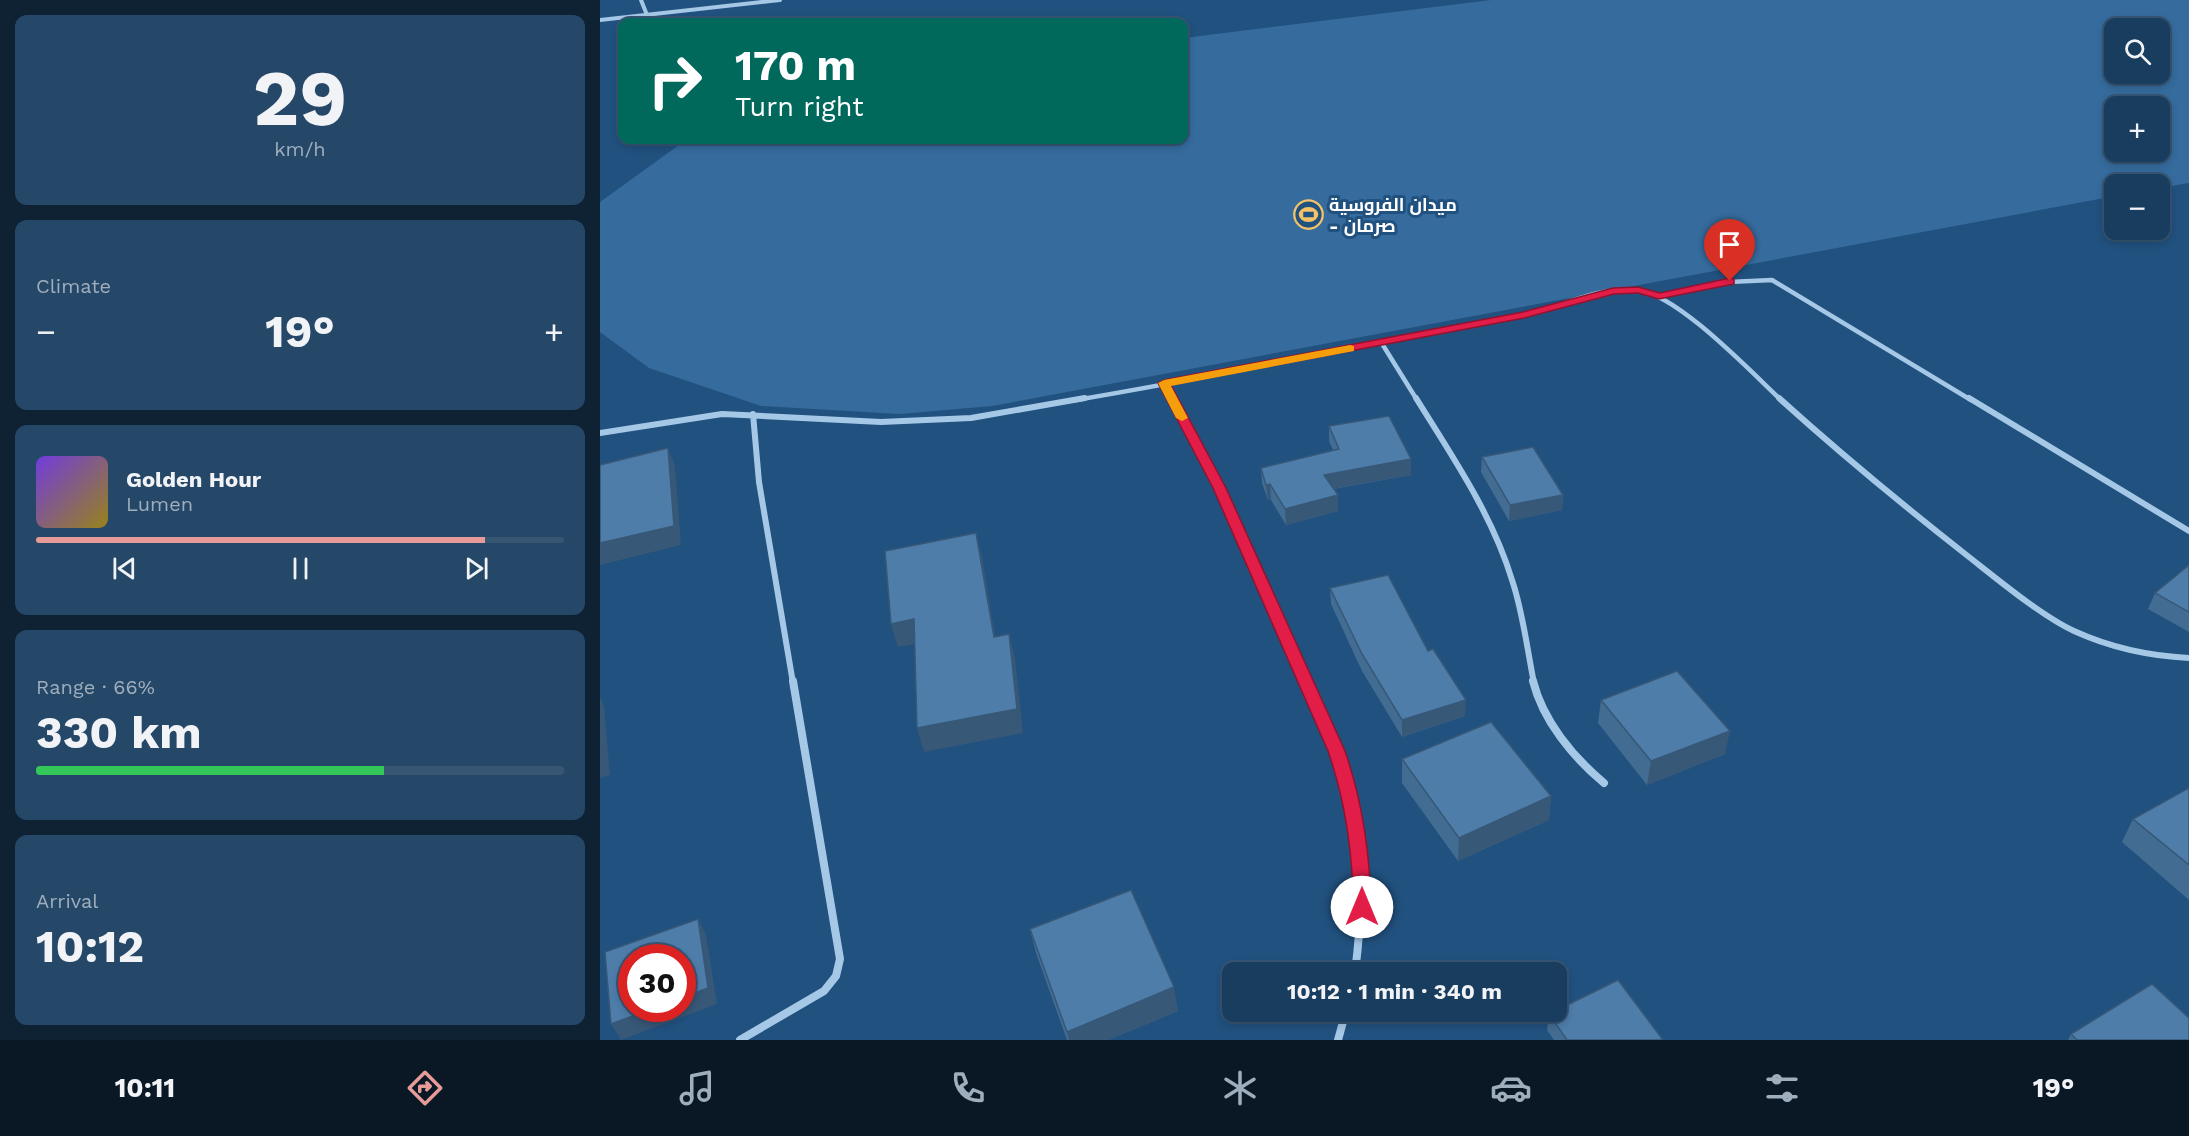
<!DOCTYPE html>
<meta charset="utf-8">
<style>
:root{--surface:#193d5f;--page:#264868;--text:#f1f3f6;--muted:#9faebd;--line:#375674;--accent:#e69b98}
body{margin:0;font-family:"Work Sans",Cairo,sans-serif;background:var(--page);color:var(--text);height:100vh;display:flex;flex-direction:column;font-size:22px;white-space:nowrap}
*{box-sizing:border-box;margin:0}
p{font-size:20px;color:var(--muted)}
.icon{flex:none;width:33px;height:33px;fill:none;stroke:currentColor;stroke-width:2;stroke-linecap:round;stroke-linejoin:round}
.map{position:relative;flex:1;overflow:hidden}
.side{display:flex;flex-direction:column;gap:15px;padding:15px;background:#0e2234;width:600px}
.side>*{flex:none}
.top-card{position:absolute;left:18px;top:18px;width:570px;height:126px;border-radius:12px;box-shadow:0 3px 9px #0003,0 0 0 2px var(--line);background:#00695c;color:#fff;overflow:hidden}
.tools{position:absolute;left:1504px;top:18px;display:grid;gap:12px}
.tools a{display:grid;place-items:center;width:66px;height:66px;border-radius:12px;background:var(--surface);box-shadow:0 3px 9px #0003,0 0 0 2px var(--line);font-size:30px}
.speed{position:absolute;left:18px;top:944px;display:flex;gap:12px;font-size:30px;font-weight:700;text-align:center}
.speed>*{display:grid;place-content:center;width:78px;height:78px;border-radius:50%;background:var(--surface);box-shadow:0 3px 9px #0003,0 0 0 2px var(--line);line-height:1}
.speed .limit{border:9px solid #d22;background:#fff;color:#111}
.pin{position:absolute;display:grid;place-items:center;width:51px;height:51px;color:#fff;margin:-62px -26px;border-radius:50% 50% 50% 0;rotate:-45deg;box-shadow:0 0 6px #0007}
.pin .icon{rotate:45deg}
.me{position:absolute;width:66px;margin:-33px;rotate:0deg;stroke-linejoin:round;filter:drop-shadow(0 0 4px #0008)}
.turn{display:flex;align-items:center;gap:21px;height:126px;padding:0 18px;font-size:27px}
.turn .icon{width:78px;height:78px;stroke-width:2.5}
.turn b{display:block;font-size:42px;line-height:51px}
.big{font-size:45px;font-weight:700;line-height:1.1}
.side .tile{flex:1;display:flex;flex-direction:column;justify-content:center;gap:9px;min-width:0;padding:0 21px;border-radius:12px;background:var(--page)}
.side .dial{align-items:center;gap:0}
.dial b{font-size:78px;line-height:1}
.song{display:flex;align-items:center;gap:18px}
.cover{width:72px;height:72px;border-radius:9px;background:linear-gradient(135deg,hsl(260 70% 55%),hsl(50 70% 35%))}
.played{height:6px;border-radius:3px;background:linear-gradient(90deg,var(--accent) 85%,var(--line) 85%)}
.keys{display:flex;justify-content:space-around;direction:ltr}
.heat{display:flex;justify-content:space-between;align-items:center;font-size:33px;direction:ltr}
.charge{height:9px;border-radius:4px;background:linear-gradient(90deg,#34c759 66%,var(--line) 0)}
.trip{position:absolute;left:622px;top:962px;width:345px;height:60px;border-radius:12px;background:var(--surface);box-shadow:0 3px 9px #0003,0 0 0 2px var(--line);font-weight:700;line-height:60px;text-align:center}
.tab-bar{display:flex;height:96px;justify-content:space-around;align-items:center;background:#0a1826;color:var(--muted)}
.tab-bar .icon{width:42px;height:42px}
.tab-bar .current{color:var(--accent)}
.tab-bar b{font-size:27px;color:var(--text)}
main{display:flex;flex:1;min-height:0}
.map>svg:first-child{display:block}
.green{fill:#356b9d;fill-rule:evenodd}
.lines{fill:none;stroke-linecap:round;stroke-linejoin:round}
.street-far3{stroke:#a6c8e7;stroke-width:4}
.street-far2{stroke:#a6c8e7;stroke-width:4.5}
.street-far1{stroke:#a6c8e7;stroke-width:6}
.street{stroke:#a6c8e7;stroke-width:8}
.wall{fill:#436c92}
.shaded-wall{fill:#375877}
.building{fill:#4e7daa;stroke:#375877;stroke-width:1.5}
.route{fill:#e11d48;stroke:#92132f;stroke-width:1.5}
.slow{fill:#f59e0b}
.labels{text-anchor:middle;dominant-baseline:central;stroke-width:6;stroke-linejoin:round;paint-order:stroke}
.far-poi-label{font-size:18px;font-weight:bold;fill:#fff;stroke:#21517f;text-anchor:start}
</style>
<main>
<section class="side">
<div class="tile dial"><b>29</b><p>km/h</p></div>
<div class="tile"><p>Climate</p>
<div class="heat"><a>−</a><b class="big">19°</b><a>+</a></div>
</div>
<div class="tile">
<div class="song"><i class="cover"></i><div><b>Golden Hour</b><p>Lumen</p></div></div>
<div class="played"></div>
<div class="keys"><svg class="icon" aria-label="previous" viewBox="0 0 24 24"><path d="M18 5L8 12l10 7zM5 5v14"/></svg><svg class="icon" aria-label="pause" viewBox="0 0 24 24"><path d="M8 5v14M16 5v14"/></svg><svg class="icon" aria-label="next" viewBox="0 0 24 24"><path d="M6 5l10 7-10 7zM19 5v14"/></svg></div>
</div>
<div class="tile"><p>Range · 66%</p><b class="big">330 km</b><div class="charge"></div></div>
<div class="tile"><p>Arrival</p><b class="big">10:12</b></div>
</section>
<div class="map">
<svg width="1589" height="1040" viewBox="0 0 1589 1040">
<rect width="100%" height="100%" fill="#21517f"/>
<path class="green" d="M891 0H1589V183L1560 188V184H1515V196L392 406 300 414 161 406 49 368 0 332V202L86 140H584V38ZM1515 28H1560V74H1515ZM1515 106H1560V152H1515Z"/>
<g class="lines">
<path class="street-far3" d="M41 0 47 15
M0 20 180 0"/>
<path class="street-far2" d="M1059 296 1129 282 1172 280 1371 400
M781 342 817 400
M564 383 573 400
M476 400C624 375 771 344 919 316 955 309 1002 285 1038 290 1078 295 1150 371 1181 400"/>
<path class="street-far1" d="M572 398 620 488 707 683
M816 398C852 456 892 514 912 580 923 612 927 649 934 683
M1179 398C1241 454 1304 506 1369 557 1397 579 1443 617 1474 631 1509 647 1550 656 1589 658
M1369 398 1589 531
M153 414 159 482 193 683
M0 433 122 414 281 422 371 418 485 398"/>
<path class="street" d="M706 681C716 705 729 728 738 753 762 824 765 898 755 972
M933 681C943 721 973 757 1004 783
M140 1040 224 991 236 976 240 959 193 681
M738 1040 746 1011"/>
</g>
<path class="wall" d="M729 426 811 459V475L733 489 738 511 686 525 671 500H668L662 483 661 468 733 450 729 441Z
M882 457 963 495 962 510 909 521 881 472Z
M1589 565V632L1548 609 1555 593Z
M730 588 828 651 865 716 802 737 762 671 731 604Z
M1001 700 1125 754 1047 785 998 723Z
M802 759 951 796 949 820 858 861 802 783Z
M1589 788V900L1522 842 1533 819Z
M430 929 578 1011 508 1040H467L436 953Z
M949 1014 1063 1040H954L947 1030Z
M1471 1034 1589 1040H1468Z"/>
<path class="shaded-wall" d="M68 448 75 466 81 545 0 565V543Z
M811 459V475L725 490 724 475Z
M670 484 671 500H668L666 485Z
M738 495V511L686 525 685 509Z
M963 495 962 510 909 521 910 505Z
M376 533 382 556 399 661 394 637Z
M314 619 320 643 298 647 291 624Z
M409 634 415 658 423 733 324 752 317 728Z
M0 697 4 706 10 775 0 778Z
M866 700 865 716 802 737V720Z
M1130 731 1125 754 1047 785 1051 761Z
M951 796 949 820 858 861 859 838Z
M98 919 106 935 117 1004 21 1040 11 1024 54 1008H82V998Z
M574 987 578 1011 508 1040H469L467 1032Z"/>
<path class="building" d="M789 416 811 459 724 475 738 495 685 509 670 484 666 485 661 468 739 449 729 426Z
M933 447 963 495 910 505 882 457Z
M68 448 74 526 0 543V465Z
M376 533 394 637 409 634 417 709 317 728 314 619 291 624 285 551Z
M1589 565V612L1555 593Z
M788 575 828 651 833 649 866 700 802 720 762 654 730 588Z
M1077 671 1130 731 1051 761 1001 700Z
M891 722 951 796 859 838 802 759Z
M1589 788V865L1533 819Z
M531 890 574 987 467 1032 430 929Z
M98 919 108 988 82 998V957H32V1008H54L11 1024 5 952Z
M1018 980 1063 1040H967L949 1014 955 1011H957V1010Z
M1552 984 1589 1018V1040H1477L1471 1034Z"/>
<path class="route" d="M1130 278 1134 279V284L1059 299 1038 293 1014 294 924 318 571 385 626 488 745 751C763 803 770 852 771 907L768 912 762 915 756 912 753 907C753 852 746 803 728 751L613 488 558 383 564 380 923 312 1013 288 1038 287 1060 293Z"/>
<path class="slow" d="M750 345 754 346V351L571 386 588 418 582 421 576 418 558 383 564 380Z"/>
<defs>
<symbol id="stadium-ring" viewBox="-11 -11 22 22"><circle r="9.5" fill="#21517f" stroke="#f4c268" stroke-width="1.5"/><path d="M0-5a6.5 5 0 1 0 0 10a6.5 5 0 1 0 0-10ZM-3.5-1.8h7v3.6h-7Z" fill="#f4c268"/></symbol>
</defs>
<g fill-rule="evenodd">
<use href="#stadium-ring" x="692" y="198" width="33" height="33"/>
</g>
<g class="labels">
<g class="far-poi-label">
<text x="729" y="204">ميدان الفروسية<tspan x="729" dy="21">- صرمان</tspan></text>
</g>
</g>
</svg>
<div class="tools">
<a><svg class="icon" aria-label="search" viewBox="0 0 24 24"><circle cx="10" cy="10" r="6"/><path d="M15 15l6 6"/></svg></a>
<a>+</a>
<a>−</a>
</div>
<div class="speed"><div class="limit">30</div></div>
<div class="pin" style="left:1130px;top:281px;background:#d93025"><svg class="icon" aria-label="arrive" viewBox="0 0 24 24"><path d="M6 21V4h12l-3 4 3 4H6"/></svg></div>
<svg class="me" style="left:762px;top:907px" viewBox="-20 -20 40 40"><circle r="19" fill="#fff"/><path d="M0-13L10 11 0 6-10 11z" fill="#e11d48"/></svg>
<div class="trip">10:12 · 1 min · 340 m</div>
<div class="top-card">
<div class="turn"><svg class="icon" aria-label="right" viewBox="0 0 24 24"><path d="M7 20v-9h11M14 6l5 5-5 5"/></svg><div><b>170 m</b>Turn right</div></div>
</div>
</div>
</main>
<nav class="tab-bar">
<b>10:11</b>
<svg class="icon current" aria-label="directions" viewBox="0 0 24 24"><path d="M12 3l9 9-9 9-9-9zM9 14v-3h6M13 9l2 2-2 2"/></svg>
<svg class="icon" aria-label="music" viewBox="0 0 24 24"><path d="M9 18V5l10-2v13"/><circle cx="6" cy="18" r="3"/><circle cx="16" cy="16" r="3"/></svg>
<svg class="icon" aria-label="phone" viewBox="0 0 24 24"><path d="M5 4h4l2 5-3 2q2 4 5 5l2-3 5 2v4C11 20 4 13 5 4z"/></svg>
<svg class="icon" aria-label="climate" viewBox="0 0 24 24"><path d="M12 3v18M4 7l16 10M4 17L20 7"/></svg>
<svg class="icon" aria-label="car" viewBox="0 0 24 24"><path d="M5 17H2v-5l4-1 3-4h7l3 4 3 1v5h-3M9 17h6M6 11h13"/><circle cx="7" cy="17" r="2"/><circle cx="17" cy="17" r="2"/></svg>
<svg class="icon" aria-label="filters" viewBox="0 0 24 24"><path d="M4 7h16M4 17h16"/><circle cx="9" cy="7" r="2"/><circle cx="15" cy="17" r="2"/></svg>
<b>19°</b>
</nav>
